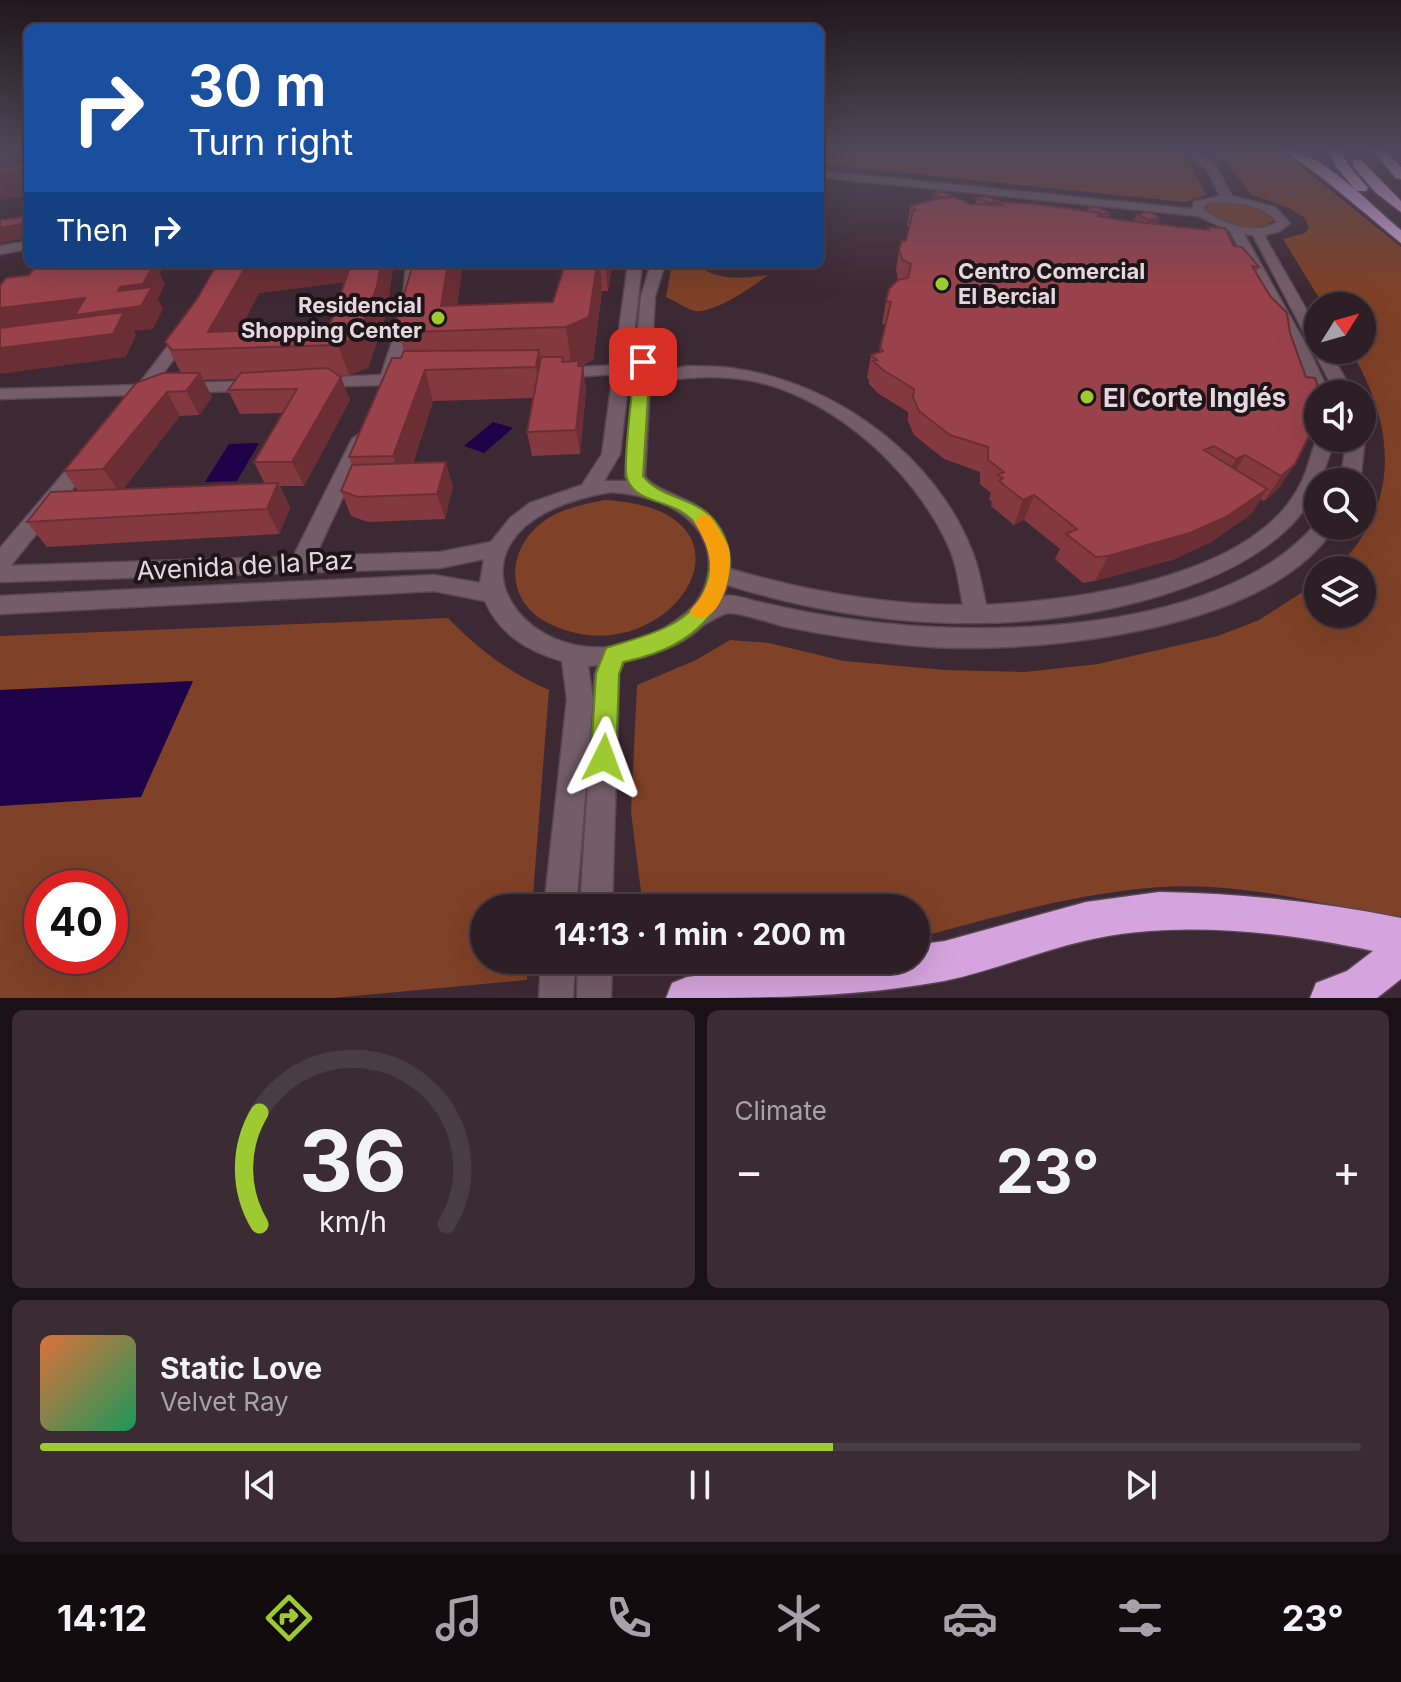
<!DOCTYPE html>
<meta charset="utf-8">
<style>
:root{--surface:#2e1f26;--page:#3a2c32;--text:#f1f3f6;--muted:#a7a2a7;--line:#493d43;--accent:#9dca30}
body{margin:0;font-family:Inter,sans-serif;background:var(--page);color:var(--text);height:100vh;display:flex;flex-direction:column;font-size:30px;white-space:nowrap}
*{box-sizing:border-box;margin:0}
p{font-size:26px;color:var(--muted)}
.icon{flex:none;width:44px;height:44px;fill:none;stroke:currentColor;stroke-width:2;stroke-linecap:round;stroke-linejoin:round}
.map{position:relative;height:998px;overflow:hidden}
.side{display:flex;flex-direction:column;gap:12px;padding:12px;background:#191115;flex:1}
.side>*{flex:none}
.banner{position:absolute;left:24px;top:24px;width:800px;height:244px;border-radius:12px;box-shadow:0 8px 32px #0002,0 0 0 2px var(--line);background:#1a4fa0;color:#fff;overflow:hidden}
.needle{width:52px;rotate:53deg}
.tools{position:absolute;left:1304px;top:292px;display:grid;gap:16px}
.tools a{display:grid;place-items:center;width:72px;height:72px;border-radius:50%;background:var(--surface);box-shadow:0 8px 32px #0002,0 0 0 2px var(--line);font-size:40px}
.speed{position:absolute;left:24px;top:870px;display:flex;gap:16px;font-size:40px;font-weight:700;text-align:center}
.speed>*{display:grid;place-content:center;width:104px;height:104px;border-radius:50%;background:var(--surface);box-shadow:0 8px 32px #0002,0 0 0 2px var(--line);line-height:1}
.speed .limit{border:12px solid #d22;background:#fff;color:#111}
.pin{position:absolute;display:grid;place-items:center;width:68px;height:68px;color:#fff;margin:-34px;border-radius:16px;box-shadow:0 4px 12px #0006}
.me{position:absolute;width:88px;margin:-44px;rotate:3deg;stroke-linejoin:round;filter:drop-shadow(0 0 6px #0008)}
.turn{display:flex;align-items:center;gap:28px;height:168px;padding:0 32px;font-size:36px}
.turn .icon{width:104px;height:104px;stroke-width:2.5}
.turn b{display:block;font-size:56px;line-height:68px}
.then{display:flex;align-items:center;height:76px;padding:0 32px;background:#0003;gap:16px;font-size:30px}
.big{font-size:60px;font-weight:700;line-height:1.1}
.side .card{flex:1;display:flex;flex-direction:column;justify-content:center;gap:12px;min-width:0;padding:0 28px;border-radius:12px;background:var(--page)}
.side .dial{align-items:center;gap:0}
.dial svg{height:208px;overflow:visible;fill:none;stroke:var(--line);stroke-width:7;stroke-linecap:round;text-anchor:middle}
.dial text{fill:var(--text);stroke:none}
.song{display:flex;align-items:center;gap:24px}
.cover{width:96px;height:96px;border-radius:12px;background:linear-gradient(135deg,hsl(20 70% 55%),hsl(150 70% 35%))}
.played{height:8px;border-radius:4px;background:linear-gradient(90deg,var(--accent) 60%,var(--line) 60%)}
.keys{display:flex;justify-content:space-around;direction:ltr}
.heat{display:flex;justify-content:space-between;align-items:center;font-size:44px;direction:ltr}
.side .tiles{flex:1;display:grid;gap:12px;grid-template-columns:1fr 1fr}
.card:last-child{grid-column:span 2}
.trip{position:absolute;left:470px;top:894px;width:460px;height:80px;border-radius:40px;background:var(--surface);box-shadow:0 8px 32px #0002,0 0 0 2px var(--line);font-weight:700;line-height:80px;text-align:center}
.dock{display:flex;height:128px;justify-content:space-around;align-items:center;background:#120c0f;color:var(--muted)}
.dock .icon{width:56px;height:56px}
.dock .on{color:var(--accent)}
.dock b{font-size:36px;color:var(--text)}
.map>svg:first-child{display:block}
.green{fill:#7f4127;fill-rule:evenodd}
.water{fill:#1f0149}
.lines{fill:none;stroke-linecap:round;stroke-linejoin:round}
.street-casing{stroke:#594851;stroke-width:3}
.secondary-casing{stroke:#594851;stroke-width:3}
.highway-casing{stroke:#594851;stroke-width:3}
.street{fill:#745d68;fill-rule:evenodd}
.secondary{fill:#745d68;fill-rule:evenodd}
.highway{fill:#d5a4de;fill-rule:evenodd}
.wall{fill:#843941;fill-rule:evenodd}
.shaded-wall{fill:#6c2e35}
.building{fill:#9a424c;stroke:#6c2e35;stroke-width:2}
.route{fill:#9dca30;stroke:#66831f;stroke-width:2}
.slow{fill:#f59e0b}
.poi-dot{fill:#9dca30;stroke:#1e1519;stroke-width:3}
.labels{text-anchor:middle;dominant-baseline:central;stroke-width:8;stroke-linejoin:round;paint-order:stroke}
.far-poi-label{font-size:22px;font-weight:bold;fill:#e5d7dd;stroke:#1e1519;text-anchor:start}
.poi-label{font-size:26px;font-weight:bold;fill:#e5d7dd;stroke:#1e1519;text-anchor:start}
.street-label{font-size:26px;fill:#e5d7dd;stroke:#1e1519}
</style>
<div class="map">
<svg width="1401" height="998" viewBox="0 0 1401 998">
<rect width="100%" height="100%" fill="#3d2933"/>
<path class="green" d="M831 151H1177L1191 165 1206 195 1185 202 828 165 825 163Z
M1212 151H1282L1401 247V916L1389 917C1311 901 1229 880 1148 888 1069 895 993 918 916 938V908H643L631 812 637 685 696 660 730 640 769 643 844 661 945 670 1025 672 1098 664 1218 636 1259 620 1318 582V614H1362V570H1334C1401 508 1397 427 1350 350H1362V306H1324L1283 239 1305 233 1309 227 1304 217 1289 208 1250 194 1229 165Z
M1212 203C1232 201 1261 202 1274 220 1259 235 1221 223 1206 211V208Z
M672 264H697C717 282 743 278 768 275 754 286 714 314 695 311 687 309 675 301 666 297Z
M604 500C779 509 670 679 552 625 500 601 506 542 552 516 568 507 586 504 604 500Z
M448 618C478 649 509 673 549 690L532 908H484V960H528L527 980 333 998H0V636ZM42 888H110V956H42Z
M649 960H811L651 973Z"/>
<path class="water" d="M493 422 513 428 484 453 464 446Z
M259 443 237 481 205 482 229 444Z
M193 681 141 797 0 806V690Z"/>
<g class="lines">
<defs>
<path id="street" d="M1187 151H1198L1216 166 1232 196 1275 207 1290 223 1280 231 1266 235V239L1318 330V350H1329L1354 394H1336L1253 235 1244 234 1310 352 1330 394H1318V398L1312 394 1294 352 1230 231 1198 216 820 177V171L1192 209 1194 202 1220 196 1207 170ZM1209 203C1233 202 1261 202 1277 222 1256 236 1223 224 1204 210V206Z
M28 241V249L0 254V246Z
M406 264H420L416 312 397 374 414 375 416 379 414 383 394 385 386 389 379 385 310 387 308 383 310 379 316 378 381 375 402 312Z
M186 327 194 332 155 384 256 381 264 386 262 390 148 394 138 401 132 400 130 395 0 399V389L138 385 181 329Z
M621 365 627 367V373L560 378 552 373 560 368Z
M688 366C704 367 721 366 737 369 836 384 935 456 972 551 979 568 982 587 986 605 1079 600 1255 578 1301 483 1309 468 1311 451 1318 436L1335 438C1324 473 1314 505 1285 531 1250 563 1206 581 1162 595 1015 640 857 628 712 580L709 574 712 568 720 566C800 590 879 605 963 605 959 585 957 564 948 545 912 466 822 386 733 378 701 375 672 379 641 385L633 380 641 375Z
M361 433 370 439 312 563 309 569H293L290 563 352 439Z
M1362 434 1365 438 1360 482H1340L1347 438H1362Z
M87 452 96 458 94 462 8 569 0 571V548L80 454Z
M1318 521V526H1335C1271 634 1021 657 907 645 867 641 827 635 787 627 772 624 741 612 728 613 717 615 705 626 695 629L687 627 683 620C689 610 712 597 724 596 734 594 749 600 759 602 789 609 819 615 849 619 982 639 1226 635 1318 521Z"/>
<path id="secondary" d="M628 264H642L620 454 604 481H628L625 476 627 454 641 296 651 264H665L655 296 645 476C654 491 690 497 707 513 746 549 732 606 692 635 672 649 647 657 624 662L619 674 612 908H580L595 674 598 665 588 666 593 699 576 908H544L567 699 562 661C528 651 500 635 485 601L434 591 0 614V596L434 575 480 583 484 559 440 568 0 582V566L440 552 491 542 510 518 530 503 582 485 602 454ZM611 492C654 495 707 513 709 563 709 582 701 600 687 612 552 727 391 529 611 492Z
M541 960H575L573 998H539Z
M578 960H612L611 998H577Z"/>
<path id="highway" d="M1285 151C1319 149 1374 208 1401 230V243L1324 179Z
M1330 151H1342L1347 164 1368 188 1366 191H1356L1335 165Z
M1373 151H1385L1401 167V179L1396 178Z
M1353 160H1361L1401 201V212L1375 192 1353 166Z
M1159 892C1241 893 1321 902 1401 918V979L1377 998H1310L1316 983 1347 971 1373 951C1284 932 1174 919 1084 941 1037 952 992 971 944 981 852 998 760 998 666 998L672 983 687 977 811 960H916V945L945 941 1086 902Z"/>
</defs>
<use href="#street" class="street-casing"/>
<use href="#secondary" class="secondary-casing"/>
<use href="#highway" class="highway-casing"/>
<use href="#street" class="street"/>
<use href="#secondary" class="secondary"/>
<use href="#highway" class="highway"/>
</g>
<path class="wall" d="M933 195 954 196 970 204 975 205 976 198 1000 202 1086 211V209L1110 213 1108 218 1120 220 1138 222 1134 220 1137 214 1157 225 1206 230 1208 227 1259 267 1256 273 1290 333 1306 377 1279 488 1264 501 1261 499 1251 514 1211 542 1175 559 1095 581 1083 583 1055 559 1060 549 1024 520 1014 525 991 506 992 502 989 499 991 493 980 484V472L944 459 914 435 908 421V412L879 394 869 384V380L867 378 871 355 879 353 886 324H882L886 301 898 280 896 270 899 249 906 241 909 227 907 226 910 206 932 200Z
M217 264H392L393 269 386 315 368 368 349 375 339 376 350 400 304 486H280L290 508 279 534 47 547 27 522 78 491 64 471 181 373 165 342 197 299ZM344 282 329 328 239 331 259 293ZM237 379 228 390 240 414 282 413 254 462 265 484 123 489 180 416 199 415 212 397 203 380Z
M413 264H502L462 269 457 306 553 302 565 264H612L608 291H602L593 360 581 366 586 389 580 454 532 456 527 432 533 398 433 401 413 463 453 486 445 519 368 522 351 516 341 491 352 465 349 457 404 351 396 322Z
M742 264H770L768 268Z"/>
<path class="shaded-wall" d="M8 151H16L18 159 12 166 0 168V155Z
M28 169V196L0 200V173Z
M1000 201 998 207 988 210 989 203Z
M28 202V213L22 203Z
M1160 218 1158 224 1145 226 1148 220Z
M28 223V238L0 243V228Z
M68 264H164L160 274 165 284 158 299 163 309 153 329 134 331 136 335 126 357 0 374V308L118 291 130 266Z
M245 264H358L363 280 259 293 230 348 208 332Z
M381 264H392L393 269 386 315 368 368 349 375 338 345Z
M448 264H502L462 269 454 330 441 306Z
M597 264H600L602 291 593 360 579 366H583L586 389 580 454 576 430 572 370 566 327Z
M605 264H612L608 291Z
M539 350 544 381 541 398 536 367Z
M425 370 433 401 404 488 393 456Z
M200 373 212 397 199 415 186 391Z
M341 377 350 400 304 486 292 462Z
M167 392 180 416 120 493 103 469Z
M1245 455 1230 480 1221 483 1236 459Z
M446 462 453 486 445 519 437 494Z
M1295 464 1279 488 1264 501 1281 476Z
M278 483 290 508 279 534 267 509Z
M1267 489 1251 514 1211 542 1175 559 1095 581 1108 556Z
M1034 495 1024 520 1014 525 1023 500Z"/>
<path class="building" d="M0 151H8L5 154 0 155Z
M28 164V169L0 173V168Z
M28 178V202L22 203Z
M939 191 954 196 944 198 933 195Z
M953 196 970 204 1002 205 1000 202 1036 204 1100 213 1098 216 1120 220 1209 230 1208 227 1225 228 1234 246 1242 247 1259 267 1252 266 1270 296 1287 313 1290 333 1306 377 1315 378 1317 383 1315 424 1295 464 1281 476 1245 455 1236 459 1214 446 1204 450 1267 489 1226 517 1190 533 1108 556 1096 557 1066 534 1077 529 1034 495 1023 500 999 481 1003 478 998 475 1004 472 988 460V447L950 435 919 411 913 397 914 389 883 370 873 361 877 360 871 355 883 351 880 348 891 302 886 301 889 289 898 280 908 278 911 264 902 259 899 249 902 241H906L913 211 916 210 910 206 936 199Z
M984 196 1000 201 989 203 976 198Z
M1097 207 1110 213 1101 215 1099 214 1100 213 1086 209Z
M1150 212 1160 218 1148 220 1137 214Z
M28 216V223L0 228V220Z
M38 264H131L130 266 154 264 143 284 120 287 118 291 152 287 141 306 75 315 85 298 0 308V286L6 278 29 275Z
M217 264H255L247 265 208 332 329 328 351 264H381L377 286 358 337 338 345 172 350 165 342 197 299Z
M413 264H448L441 306 553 302 565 264H597L589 317 566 327 411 332 396 322Z
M124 312 113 334 0 348V328Z
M539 350 536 367 425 370 393 456 349 457 392 358H401L404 351Z
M541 357H563L562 362 579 361 578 366H583L576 430 527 432Z
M327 368 341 377 292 462H254L297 389 228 390 241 373Z
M163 373H200L186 391 167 392 103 469 64 471 136 383Z
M446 462 437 494 358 497 341 491 352 465Z
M278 483 267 509 27 522 51 492Z"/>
<linearGradient id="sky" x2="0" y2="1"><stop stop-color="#22171c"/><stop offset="0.52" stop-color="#51495b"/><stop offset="1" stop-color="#51495b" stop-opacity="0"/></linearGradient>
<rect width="1401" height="290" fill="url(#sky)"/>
<path class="route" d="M643 357 650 362 643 476C660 499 696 497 715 521 749 564 719 622 675 644 659 653 641 658 623 662L619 674 616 758 613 766 604 769 595 766 591 758 596 674 606 648C655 632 712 623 710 557 709 539 697 521 682 512 664 500 634 501 627 478 622 465 634 381 635 362Z"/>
<path class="slow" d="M703 514 710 516C716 526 726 538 729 549 734 570 722 626 693 617L690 611C694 605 699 601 702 595 718 568 708 545 694 521Z"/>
<g class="poi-dot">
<circle cx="942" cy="284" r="8"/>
<circle cx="438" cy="318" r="8"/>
<circle cx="1087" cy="397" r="8"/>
</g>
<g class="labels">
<g class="far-poi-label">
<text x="958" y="271">Centro Comercial<tspan x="958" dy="25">El Bercial</tspan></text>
<text x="422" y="305" text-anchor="end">Residencial<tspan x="422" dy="25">Shopping Center</tspan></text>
</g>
<g class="poi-label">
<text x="1103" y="397">El Corte Inglés</text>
</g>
<g class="street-label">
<text transform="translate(245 565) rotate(-3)">Avenida de la Paz</text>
</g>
</g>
</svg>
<div class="tools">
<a><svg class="needle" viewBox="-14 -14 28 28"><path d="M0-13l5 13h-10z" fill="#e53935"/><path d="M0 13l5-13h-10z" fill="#a7a2a7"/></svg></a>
<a><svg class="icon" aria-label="sound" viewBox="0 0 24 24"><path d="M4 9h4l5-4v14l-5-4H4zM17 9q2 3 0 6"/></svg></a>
<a><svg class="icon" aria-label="search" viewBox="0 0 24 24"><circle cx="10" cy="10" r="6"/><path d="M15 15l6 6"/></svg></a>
<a><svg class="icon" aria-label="layers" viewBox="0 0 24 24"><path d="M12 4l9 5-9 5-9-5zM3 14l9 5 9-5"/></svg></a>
</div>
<div class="speed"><div class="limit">40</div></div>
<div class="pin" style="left:643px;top:362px;background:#d93025"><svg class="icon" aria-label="arrive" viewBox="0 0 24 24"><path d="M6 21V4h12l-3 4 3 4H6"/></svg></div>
<svg class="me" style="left:604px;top:758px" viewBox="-20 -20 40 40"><path d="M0-17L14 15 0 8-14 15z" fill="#9dca30" stroke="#fff" stroke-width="4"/></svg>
<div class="trip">14:13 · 1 min · 200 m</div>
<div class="banner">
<div class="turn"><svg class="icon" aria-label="right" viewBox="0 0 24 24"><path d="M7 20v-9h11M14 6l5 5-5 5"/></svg><div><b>30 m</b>Turn right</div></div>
<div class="then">Then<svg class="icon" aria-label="right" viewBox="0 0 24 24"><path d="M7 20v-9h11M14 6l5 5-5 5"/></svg></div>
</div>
</div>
<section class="side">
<div class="tiles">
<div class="card dial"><svg viewBox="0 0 100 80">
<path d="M14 69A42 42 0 1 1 86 69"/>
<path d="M14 69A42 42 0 0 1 14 26" stroke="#9dca30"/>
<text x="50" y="56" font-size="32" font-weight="700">36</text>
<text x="50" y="72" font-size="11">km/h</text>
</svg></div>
<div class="card"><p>Climate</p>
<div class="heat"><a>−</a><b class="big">23°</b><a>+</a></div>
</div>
<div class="card">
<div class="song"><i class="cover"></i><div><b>Static Love</b><p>Velvet Ray</p></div></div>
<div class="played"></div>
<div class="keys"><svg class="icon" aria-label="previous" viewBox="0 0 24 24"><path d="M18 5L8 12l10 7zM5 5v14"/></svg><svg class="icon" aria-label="pause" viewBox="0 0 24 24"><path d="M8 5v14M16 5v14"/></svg><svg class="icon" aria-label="next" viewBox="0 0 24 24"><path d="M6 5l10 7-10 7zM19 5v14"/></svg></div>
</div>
</div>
</section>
<nav class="dock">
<b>14:12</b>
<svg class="icon on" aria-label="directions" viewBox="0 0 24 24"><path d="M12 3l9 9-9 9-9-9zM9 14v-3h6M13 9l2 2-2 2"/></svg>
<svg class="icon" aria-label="music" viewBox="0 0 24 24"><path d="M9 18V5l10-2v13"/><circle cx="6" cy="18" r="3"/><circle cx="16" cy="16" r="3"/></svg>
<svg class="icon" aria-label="phone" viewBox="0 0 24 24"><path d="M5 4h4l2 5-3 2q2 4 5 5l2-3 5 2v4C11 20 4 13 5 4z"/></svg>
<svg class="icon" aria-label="climate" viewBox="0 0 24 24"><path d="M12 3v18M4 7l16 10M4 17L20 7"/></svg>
<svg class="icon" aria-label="car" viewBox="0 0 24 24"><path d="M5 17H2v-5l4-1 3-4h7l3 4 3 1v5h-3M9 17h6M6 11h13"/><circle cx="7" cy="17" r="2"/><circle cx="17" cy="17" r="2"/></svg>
<svg class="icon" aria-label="filters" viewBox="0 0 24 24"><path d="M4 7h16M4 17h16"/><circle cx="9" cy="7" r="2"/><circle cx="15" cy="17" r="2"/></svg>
<b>23°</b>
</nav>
